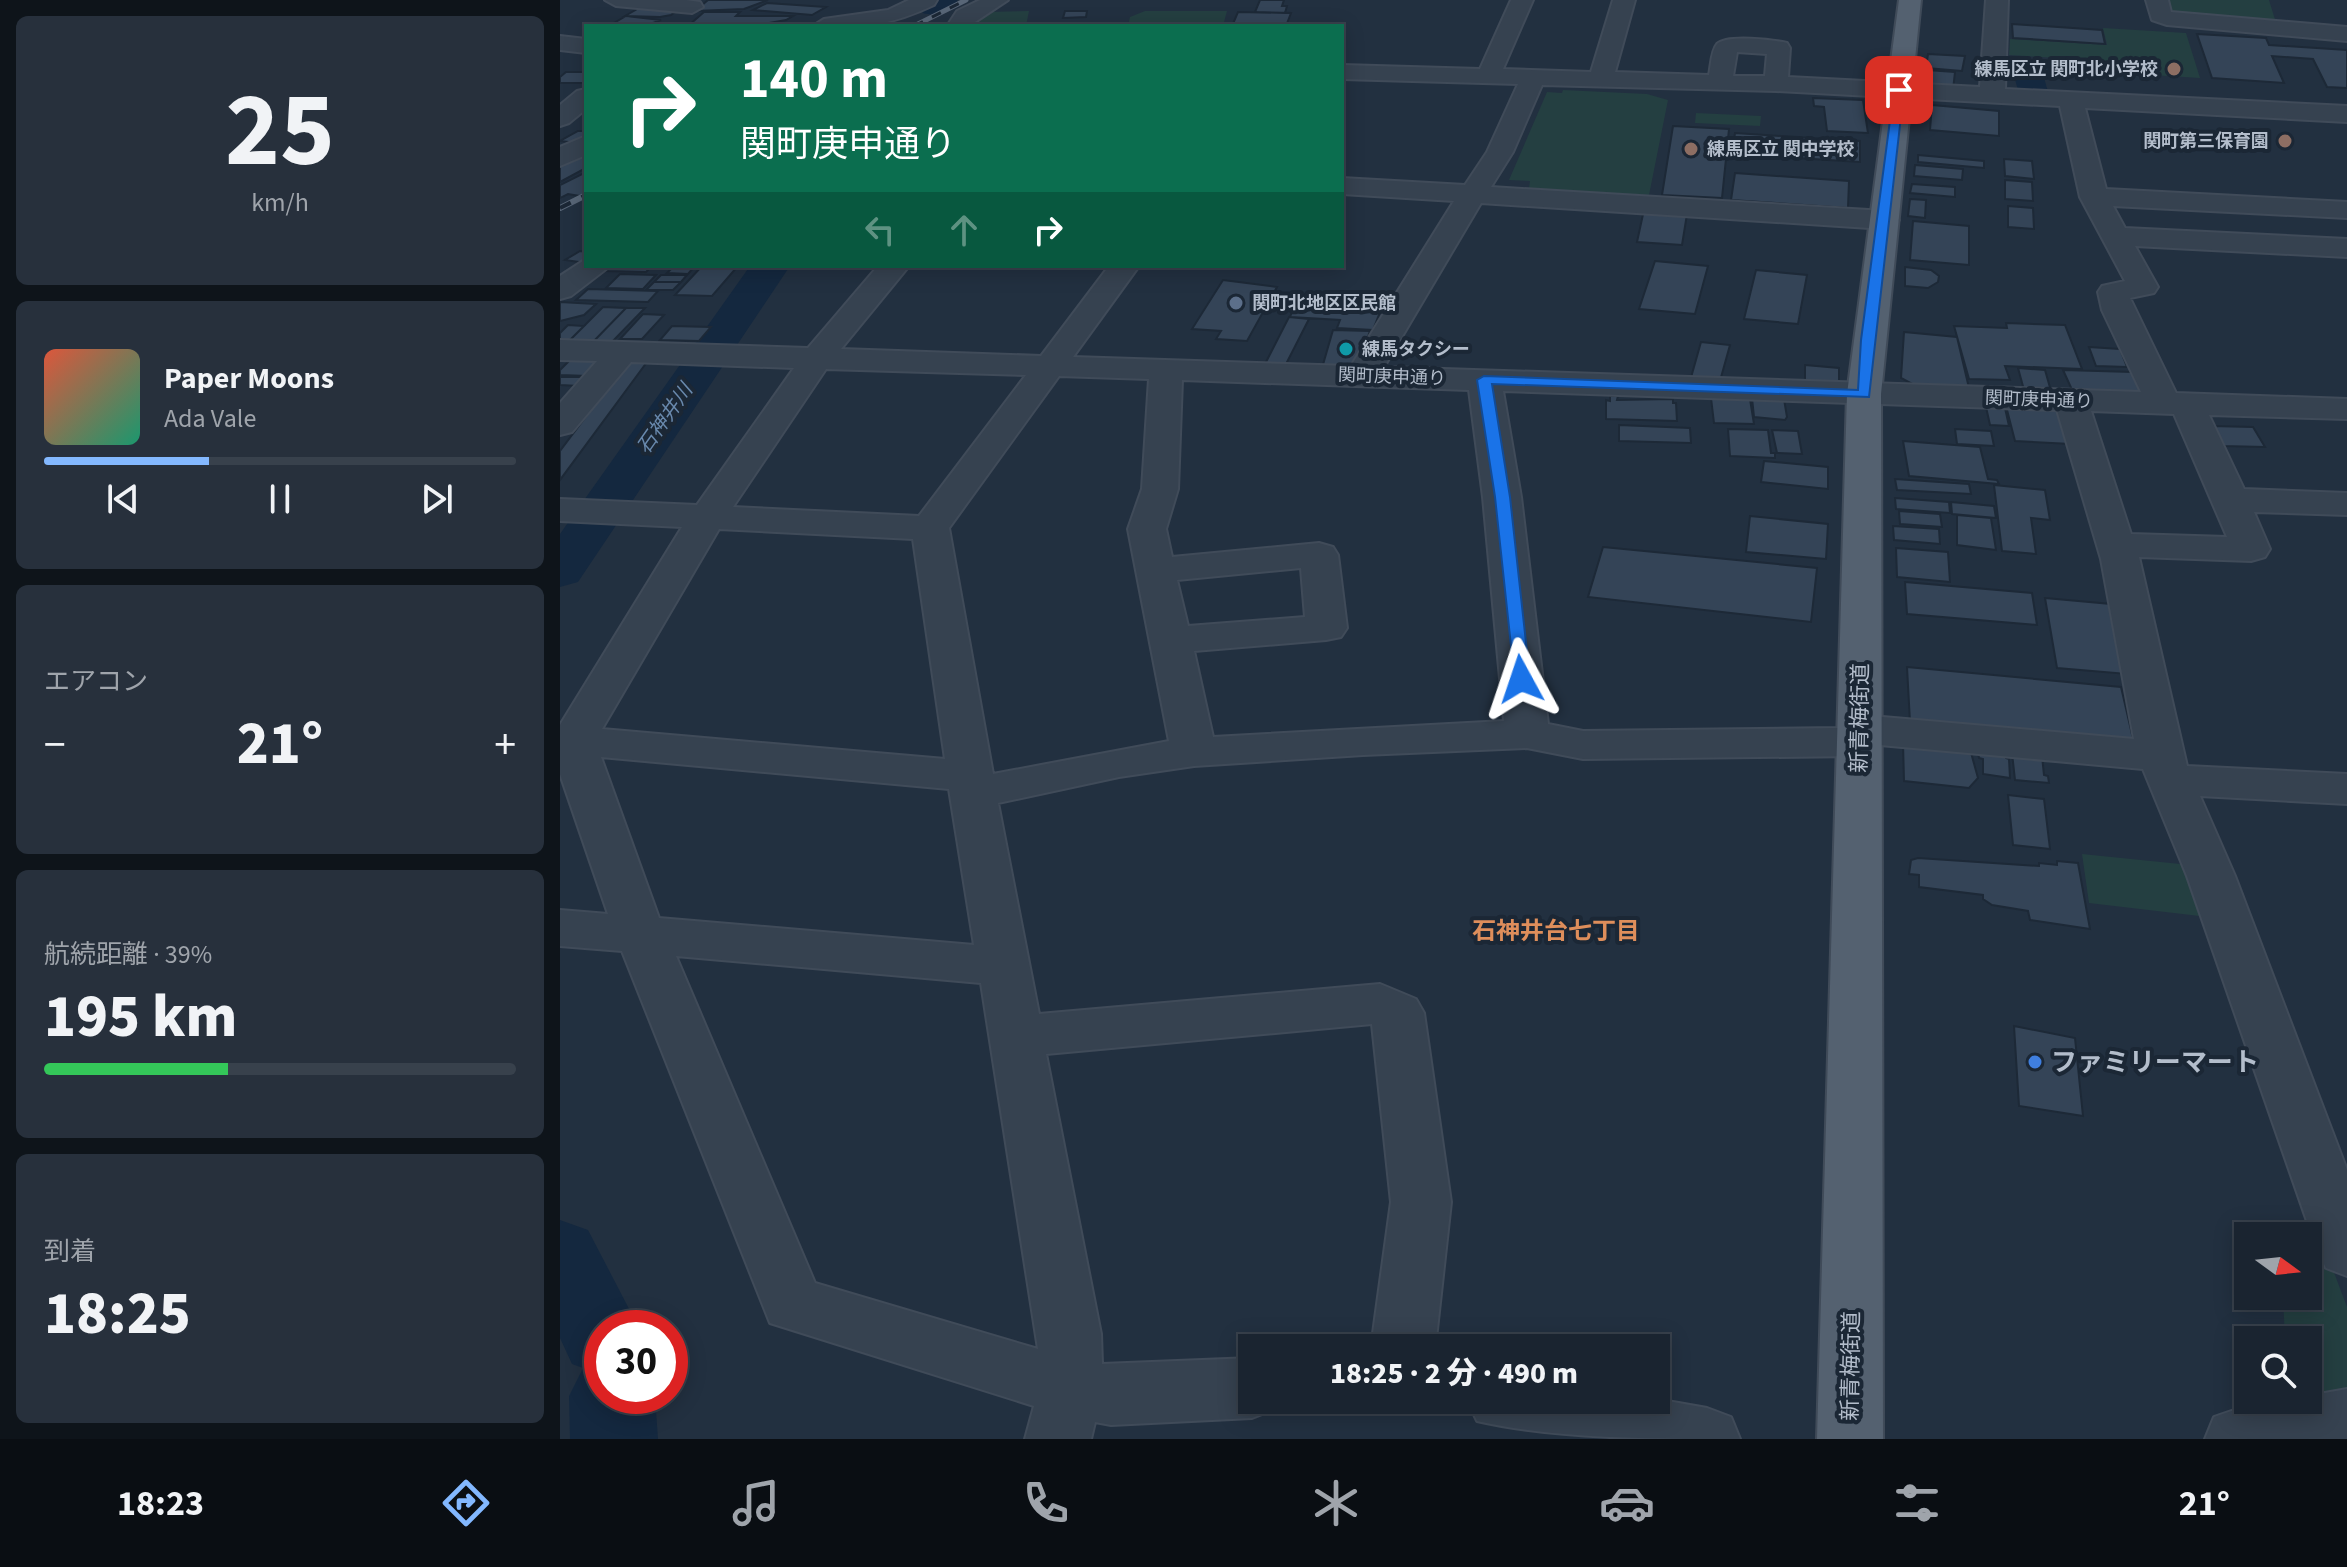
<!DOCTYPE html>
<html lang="ja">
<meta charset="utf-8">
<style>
:root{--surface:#1a2430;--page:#27303c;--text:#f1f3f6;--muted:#9fa4ab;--line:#38414c;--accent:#83b8ff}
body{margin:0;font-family:"Source Sans 3","Noto Sans JP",sans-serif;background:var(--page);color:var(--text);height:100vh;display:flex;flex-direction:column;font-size:30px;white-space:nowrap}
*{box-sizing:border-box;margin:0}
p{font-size:26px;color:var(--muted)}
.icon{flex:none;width:44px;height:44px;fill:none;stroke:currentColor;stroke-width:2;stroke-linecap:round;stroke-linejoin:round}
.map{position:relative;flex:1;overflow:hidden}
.sheet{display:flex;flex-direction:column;gap:16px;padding:16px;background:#0e141a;width:560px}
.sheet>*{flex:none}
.hud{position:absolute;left:24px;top:24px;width:760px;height:244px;border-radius:0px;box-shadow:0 4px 20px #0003,0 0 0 2px var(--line);background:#0b6e4f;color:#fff;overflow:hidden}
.needle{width:52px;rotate:105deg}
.fabs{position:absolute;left:1674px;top:1222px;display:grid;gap:16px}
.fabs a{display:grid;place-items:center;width:88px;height:88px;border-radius:0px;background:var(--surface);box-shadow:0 4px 20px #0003,0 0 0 2px var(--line);font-size:40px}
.speed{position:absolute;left:24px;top:1310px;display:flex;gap:16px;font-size:40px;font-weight:700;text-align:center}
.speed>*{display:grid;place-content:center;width:104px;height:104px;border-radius:50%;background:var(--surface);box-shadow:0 4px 20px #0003,0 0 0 2px var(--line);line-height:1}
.speed .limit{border:12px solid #d22;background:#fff;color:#111}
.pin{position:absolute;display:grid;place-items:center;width:68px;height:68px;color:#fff;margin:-34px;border-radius:16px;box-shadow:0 4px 12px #0006}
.me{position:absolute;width:88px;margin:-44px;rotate:355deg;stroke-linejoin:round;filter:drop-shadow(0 0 6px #0008)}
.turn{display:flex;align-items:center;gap:28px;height:168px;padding:0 24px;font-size:36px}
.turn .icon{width:104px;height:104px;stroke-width:2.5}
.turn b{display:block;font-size:56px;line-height:68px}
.lanes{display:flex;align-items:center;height:76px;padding:0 24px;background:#0003;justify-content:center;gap:40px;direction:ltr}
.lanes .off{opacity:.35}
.big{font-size:60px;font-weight:800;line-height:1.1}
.sheet .card{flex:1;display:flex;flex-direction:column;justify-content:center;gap:12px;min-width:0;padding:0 28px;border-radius:12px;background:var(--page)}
.sheet .dial{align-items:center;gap:0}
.dial b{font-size:104px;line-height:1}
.song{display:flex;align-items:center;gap:24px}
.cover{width:96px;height:96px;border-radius:12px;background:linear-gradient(135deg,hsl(10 70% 55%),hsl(160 70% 35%))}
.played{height:8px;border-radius:4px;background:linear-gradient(90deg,var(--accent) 35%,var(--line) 35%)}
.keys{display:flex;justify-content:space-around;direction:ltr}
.heat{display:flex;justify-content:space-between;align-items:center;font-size:44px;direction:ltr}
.charge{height:12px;border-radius:6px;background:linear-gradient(90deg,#34c759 39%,var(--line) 0)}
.trip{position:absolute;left:678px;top:1334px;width:432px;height:80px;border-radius:0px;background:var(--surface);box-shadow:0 4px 20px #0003,0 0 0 2px var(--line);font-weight:800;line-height:80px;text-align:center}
.tab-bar{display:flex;height:128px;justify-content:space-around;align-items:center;background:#0a0e13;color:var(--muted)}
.tab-bar .icon{width:56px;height:56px}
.tab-bar .active{color:var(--accent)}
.tab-bar b{font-size:36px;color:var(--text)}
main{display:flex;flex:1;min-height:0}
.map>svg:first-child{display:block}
.green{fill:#243f41}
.water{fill:#14283f}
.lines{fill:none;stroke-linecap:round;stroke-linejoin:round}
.river{fill:#14283f;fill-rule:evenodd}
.building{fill:#344457;stroke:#1d2937;stroke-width:2;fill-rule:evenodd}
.minor-casing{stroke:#404b59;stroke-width:4}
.major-casing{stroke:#404b59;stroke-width:4}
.minor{fill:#364250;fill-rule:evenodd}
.major{fill:#546170;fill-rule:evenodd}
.rail-far1-casing{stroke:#586677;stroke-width:5}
.rail-casing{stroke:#586677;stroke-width:6}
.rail-far1{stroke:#1b2735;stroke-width:3;stroke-dasharray:10;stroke-linecap:butt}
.rail{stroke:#1b2735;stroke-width:4;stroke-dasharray:12;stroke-linecap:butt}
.route{fill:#1a73e8;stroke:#114b97;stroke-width:2}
.education-dot{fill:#8d6e63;stroke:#1b2735;stroke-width:3}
.service-dot{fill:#5c6f8a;stroke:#1b2735;stroke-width:3}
.culture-dot{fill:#0f9aa8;stroke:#1b2735;stroke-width:3}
.shop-dot{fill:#3f7fe0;stroke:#1b2735;stroke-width:3}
.labels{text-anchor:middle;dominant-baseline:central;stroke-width:8;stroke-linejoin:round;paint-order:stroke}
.far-poi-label{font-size:18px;font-weight:bold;fill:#b3bdcb;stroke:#1b2735;text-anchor:start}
.far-street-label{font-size:18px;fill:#b3bdcb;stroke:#1b2735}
.far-water-label{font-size:20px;font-style:italic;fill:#6989ad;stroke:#1b2735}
.street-label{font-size:22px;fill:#b3bdcb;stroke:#1b2735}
.neighbourhood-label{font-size:24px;font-weight:bold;fill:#de8e5b;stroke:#1b2735}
.near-poi-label{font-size:26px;font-weight:bold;fill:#b3bdcb;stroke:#1b2735;text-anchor:start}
</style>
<main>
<section class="sheet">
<div class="card dial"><b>25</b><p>km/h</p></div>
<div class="card">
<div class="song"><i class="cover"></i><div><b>Paper Moons</b><p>Ada Vale</p></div></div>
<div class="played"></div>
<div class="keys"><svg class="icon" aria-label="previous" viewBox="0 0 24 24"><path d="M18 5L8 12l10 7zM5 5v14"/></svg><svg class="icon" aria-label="pause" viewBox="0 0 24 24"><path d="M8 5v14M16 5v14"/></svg><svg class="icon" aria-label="next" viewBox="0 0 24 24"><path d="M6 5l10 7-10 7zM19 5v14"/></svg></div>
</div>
<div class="card"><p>エアコン</p>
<div class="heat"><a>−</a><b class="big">21°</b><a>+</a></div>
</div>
<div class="card"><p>航続距離 · 39%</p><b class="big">195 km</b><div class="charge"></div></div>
<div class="card"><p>到着</p><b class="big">18:25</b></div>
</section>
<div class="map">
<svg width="1787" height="1439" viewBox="0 0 1787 1439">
<rect width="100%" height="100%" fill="#223040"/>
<path class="green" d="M1602 0H1709L1717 26 1611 15Z
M469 11 466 26H410L427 12Z
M585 11H667L663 26H568L570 17Z
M1543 28 1626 33 1640 78 1498 69 1497 58 1449 55 1450 39 1547 45Z
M1003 90 1087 94 1108 100 1089 195 969 189 970 181 949 180 987 92 1002 93Z
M1136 113 1201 116 1200 126 1135 123Z
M1522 854 1630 865 1648 917 1529 903Z
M1720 1227 1758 1230 1787 1307V1390L1748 1397V1340H1725L1723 1296H1748V1236H1720Z"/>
<path class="water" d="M1452 69 1482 70 1488 92 1458 90Z
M1188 138 1263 143V154L1186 150Z"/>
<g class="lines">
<path class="river" d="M364 0H398C389 13 377 17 363 13L359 7Z
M190 266H230L18 582 0 587V534Z
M0 1220 28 1230 79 1328H42V1396H95L98 1439H10L9 1396 23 1368 12 1364 0 1338Z"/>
</g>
<path class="building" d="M148 0H208L184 9 135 11Z
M700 0H724L722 6H727L725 13 695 12Z
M207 3 266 7 252 15 193 10Z
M86 4 119 9 111 15 100 17 65 16Z
M505 11H527L526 17 503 18Z
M144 12H180L176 16H233L226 20 193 26H128Z
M678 12 731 13 726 26H672Z
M66 16 101 20 85 26 54 23Z
M1452 24 1542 30 1545 44 1453 38Z
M1637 34 1706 38 1709 45 1787 50V88L1767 87 1753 59 1712 56 1724 83 1652 78Z
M1368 54 1405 56 1402 71 1366 68Z
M1367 70 1395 72 1393 90 1374 88 1372 84 1363 83Z
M6 72H26V83H0V77Z
M1253 98 1303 100 1308 133 1267 131 1264 107 1254 106Z
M1372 105 1439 111V136L1370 130Z
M1113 126 1169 129 1162 198 1102 195Z
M18 131H26V138L17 143 0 141Z
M1175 133 1300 141V162L1172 154ZM1188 138 1263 143V154L1186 150Z
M26 152V168L0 182V165Z
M1358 155 1424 161V168L1358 162Z
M1444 159 1472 161 1474 179 1445 176Z
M1355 165 1403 169 1402 180 1354 176Z
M26 172V197L8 194 0 198V185Z
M1175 173 1289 181 1288 208 1171 200Z
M1445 180 1472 182 1473 201 1445 199Z
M1352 184 1395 187V197L1350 193Z
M1350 199 1366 200 1365 218 1348 216Z
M1085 205 1128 208 1122 245 1077 242Z
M1448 206 1473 208 1474 229 1448 227Z
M1353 221 1409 226V265L1350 260Z
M20 251 26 252V263L5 260Z
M1095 261 1148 266 1135 314 1079 309Z
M51 266H92L86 272 46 271Z
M114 266H135L128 274 107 273Z
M142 266H178L152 296 115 295Z
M1345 267 1371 270 1379 276 1378 282 1368 288 1345 286Z
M1196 270 1247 275 1238 324 1184 319Z
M60 274 96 275 83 289 46 288Z
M101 275H127L121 282H94Z
M663 280 717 287 687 341 656 339 661 331 632 329Z
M94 282H121L113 290H86Z
M28 289 98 291 88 302 16 300Z
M0 302 36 304 24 315 0 321Z
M43 307 66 308 31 344 7 343Z
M734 307 820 312 813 330 777 328 780 320 730 317Z
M66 308H85L50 344H31Z
M83 314 104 315 82 339H60Z
M729 317 749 319 724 368 704 366Z
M1446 323 1505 325 1522 369 1445 366 1450 380 1409 379 1394 326 1447 328Z
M8 325 24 326 7 343H0V333Z
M112 326 151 327 139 341 100 340Z
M773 330 810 331 797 367 762 368Z
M1344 332 1397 337 1409 388 1356 386 1341 378Z
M1141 342 1170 345 1160 381H1130Z
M1529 347 1560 349 1567 367 1536 366Z
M14 356 44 359 28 376 0 375V370Z
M67 362H87L0 480V451Z
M1245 365 1279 368V381L1261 385 1245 383Z
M1458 368 1485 370 1491 391 1464 390Z
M1503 370 1573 372 1584 394 1513 392Z
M0 377H27L19 386 0 385Z
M1050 396H1058L1057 400 1113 399V403H1116L1117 421 1046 419V400L1050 401Z
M1151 398 1190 399 1194 424 1154 423Z
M1192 398 1224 399 1227 417 1225 420 1194 417Z
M1446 406 1499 409 1511 444 1455 441Z
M1426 407 1445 408 1449 426 1430 425Z
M1059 425 1130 428 1131 443 1059 441Z
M1651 426 1693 427 1705 447 1662 446Z
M1168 429 1208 430 1211 453H1215V458L1170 456Z
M1395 429 1431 431 1434 446 1397 444Z
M1212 430 1238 431 1242 454 1217 453Z
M1343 441 1420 447 1428 479 1437 480 1439 484 1349 476Z
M1204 461 1268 467V489L1201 482Z
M1335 479 1409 484 1411 494 1337 490Z
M1434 485 1485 490 1490 520 1471 518 1476 554 1442 551Z
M1335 498 1389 502 1390 513 1336 509Z
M1391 502 1434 506 1436 518 1392 514Z
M1339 511 1380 514 1382 527 1340 524Z
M1397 515 1431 518 1436 550 1397 545Z
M1190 516 1268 524 1266 559 1186 552Z
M1333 526 1379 529 1380 544 1334 540Z
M1043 547 1257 568 1251 622 1028 597Z
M1336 548 1388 552 1390 582 1337 577Z
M1345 582 1472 593 1477 625 1347 614Z
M1485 598 1551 604 1567 674 1497 668Z
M1347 667 1561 687 1574 743 1350 722Z
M1343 743 1410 749 1418 778 1409 788 1344 781Z
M1445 752 1446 758 1449 759 1450 778 1423 774V759L1419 758 1418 753Z
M1452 753 1482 756 1484 775 1488 776 1489 783 1455 780Z
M1448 795 1484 799 1490 849 1453 845Z
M1358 858 1479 866V863L1497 865V861L1518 863 1530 929 1470 920 1468 911 1432 905 1423 899V895L1359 887V875L1349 874 1351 860Z
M1454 1026 1515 1038 1523 1116 1459 1106Z"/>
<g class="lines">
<defs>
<path id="minor" d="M45 0H126L140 2 143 7 132 13 56 6Z
M349 0H377L374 5C325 28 305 26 253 26L264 19 328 10Z
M420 0H448L409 26H387L397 11Z
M951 0H973L943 69 1031 72 1053 0H1075L1055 72 1149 75C1151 66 1151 51 1157 44 1167 34 1214 40 1227 43L1230 48 1228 77 1420 87 1426 0H1448L1445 89 1787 106V122L1525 108 1546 189 1787 202V218L1553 206 1565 228 1787 239V257L1575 246 1598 287 1594 293 1570 298 1616 393 1787 399V419L1649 415 1684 489 1787 493V515L1694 512 1710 549 1705 557 1691 561 1579 557 1627 766 1787 774V804L1640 796 1675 876 1787 1170V1276L1766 1268 1757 1250 1627 876 1583 769 1320 745 1315 752 1299 756 1023 759 967 748 803 755 634 766 559 777 438 803 479 1014 820 984 856 999 864 1013 891 1202 875 1348H811L831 1202 812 1024 486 1054 541 1334 542 1364 692 1358V1400H719L715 1409 692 1418 551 1425 535 1422 531 1439H465L474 1406 210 1323 62 951 0 946V910L48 914 0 774V725L122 527 0 521V499L137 505 234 368 71 362 12 432 0 435V403L37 361 0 360V340L248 348 318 266H349L281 349 481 356 549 266H579L513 357 791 366 894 201 782 194V178L905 185 927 152 958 84 782 79V65L920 69ZM1177 52 1207 54 1205 76H1173ZM982 85 1216 91 1500 106 1520 197 1565 281 1542 286 1538 292 1542 310 1581 392 824 367 921 203 1325 229 1335 226 1339 220 1335 214 1325 211 931 187 953 152ZM266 369 466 375 359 516 173 507ZM499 376 589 379 582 489 568 529 609 741 433 774 389 528ZM622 380 909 390 923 497 944 721 653 737 634 651 766 640 781 637 787 628 778 555 773 547 759 543 612 557 606 529 618 489ZM943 391 1497 410 1541 559 1574 739 1300 715 1284 719 1278 728 1023 731 988 724 961 497ZM1531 411 1614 414 1667 537 1571 534ZM159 529 353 539 385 759 42 729ZM741 568 745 617 628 626 617 580ZM41 757 389 789 414 945 99 918ZM116 956 421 983 478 1349 255 1283Z
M1586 0H1608L1611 12 1787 27V41L1607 25 1592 20Z
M0 36 26 39V53L0 50Z
M26 89V109L9 123 0 126V105L17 91Z
M26 136V155L0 166V147Z
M26 259V266H50L11 296 0 299V276Z
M1787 1389V1439H1645L1654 1417C1685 1405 1715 1400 1748 1400V1396Z
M1096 1399 1147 1408 1171 1417 1180 1439C1097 1439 995 1439 917 1421L907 1400Z"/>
<path id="major" d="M1339 0H1361L1321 394 1323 1439H1257L1287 394Z"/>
</defs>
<use href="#minor" class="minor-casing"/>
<use href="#major" class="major-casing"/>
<use href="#minor" class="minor"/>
<use href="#major" class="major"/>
<defs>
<path id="rail-far1" d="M354 26 406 0"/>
<path id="rail" d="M0 208 26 195"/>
</defs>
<use href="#rail-far1" class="rail-far1-casing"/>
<use href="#rail" class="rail-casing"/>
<use href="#rail-far1" class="rail-far1"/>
<use href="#rail" class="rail"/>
</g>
<path class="route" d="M1339 87 1344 90 1309 397 932 384 950 497 970 679 961 684 955 683 935 497 917 380 924 376 1298 390 1301 340 1334 90Z"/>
<g class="education-dot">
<circle cx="1614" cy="69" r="8"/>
<circle cx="1725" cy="141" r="8"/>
<circle cx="1131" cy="149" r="8"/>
</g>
<circle class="service-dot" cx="676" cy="303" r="8"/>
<circle class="culture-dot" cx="786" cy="349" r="8"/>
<circle class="shop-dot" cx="1475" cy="1062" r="8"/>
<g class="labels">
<g class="far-poi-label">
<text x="1598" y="69" text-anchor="end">練馬区立 関町北小学校</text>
<text x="1709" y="141" text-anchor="end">関町第三保育園</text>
<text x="1147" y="149">練馬区立 関中学校</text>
<text x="692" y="303">関町北地区区民館</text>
<text x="802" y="349">練馬タクシー</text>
</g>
<g class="far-street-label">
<text transform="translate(832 377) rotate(2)">関町庚申通り</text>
<text transform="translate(1479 400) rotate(2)">関町庚申通り</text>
</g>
<g class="far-water-label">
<text transform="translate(105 419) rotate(-55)">石神井川</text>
</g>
<g class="street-label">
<text transform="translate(1300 718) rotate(-89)">新青梅街道</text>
<text transform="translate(1291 1366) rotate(-89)">新青梅街道</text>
</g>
<g class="neighbourhood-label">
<text x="996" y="931">石神井台七丁目</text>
</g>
<g class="near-poi-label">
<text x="1491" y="1062">ファミリーマート</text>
</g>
</g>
</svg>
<div class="fabs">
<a><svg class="needle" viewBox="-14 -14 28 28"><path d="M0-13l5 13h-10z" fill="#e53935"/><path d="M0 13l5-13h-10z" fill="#9fa4ab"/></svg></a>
<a><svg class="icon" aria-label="search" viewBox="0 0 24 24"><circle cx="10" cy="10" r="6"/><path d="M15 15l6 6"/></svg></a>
</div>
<div class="speed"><div class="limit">30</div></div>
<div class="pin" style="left:1339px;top:90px;background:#d93025"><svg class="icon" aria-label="arrive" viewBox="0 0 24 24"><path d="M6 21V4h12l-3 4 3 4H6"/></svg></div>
<svg class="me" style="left:961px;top:679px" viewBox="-20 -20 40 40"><path d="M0-17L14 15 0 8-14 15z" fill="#1a73e8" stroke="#fff" stroke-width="4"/></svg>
<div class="trip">18:25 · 2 分 · 490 m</div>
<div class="hud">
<div class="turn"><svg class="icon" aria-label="right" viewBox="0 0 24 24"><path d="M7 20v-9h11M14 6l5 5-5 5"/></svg><div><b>140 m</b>関町庚申通り</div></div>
<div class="lanes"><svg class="icon off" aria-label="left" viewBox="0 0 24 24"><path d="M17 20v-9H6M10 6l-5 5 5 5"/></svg><svg class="icon off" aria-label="ahead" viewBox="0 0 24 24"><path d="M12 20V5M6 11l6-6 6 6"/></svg><svg class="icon" aria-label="right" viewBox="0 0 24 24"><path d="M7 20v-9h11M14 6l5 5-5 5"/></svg></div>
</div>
</div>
</main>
<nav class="tab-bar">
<b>18:23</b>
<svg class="icon active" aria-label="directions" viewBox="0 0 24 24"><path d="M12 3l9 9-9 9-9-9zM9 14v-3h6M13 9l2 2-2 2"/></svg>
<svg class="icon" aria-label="music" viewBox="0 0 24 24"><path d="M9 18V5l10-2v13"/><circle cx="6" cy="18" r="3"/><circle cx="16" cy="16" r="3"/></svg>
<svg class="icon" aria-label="phone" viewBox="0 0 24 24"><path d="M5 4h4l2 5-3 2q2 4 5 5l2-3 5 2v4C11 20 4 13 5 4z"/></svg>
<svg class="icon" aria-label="climate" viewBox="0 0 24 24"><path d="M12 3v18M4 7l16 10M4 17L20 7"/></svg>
<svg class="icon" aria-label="car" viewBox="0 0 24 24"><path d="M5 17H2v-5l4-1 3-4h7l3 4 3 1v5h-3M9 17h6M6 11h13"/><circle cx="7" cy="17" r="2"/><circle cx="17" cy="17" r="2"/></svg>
<svg class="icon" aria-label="filters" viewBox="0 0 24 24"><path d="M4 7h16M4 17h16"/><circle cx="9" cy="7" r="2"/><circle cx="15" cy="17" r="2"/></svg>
<b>21°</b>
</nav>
